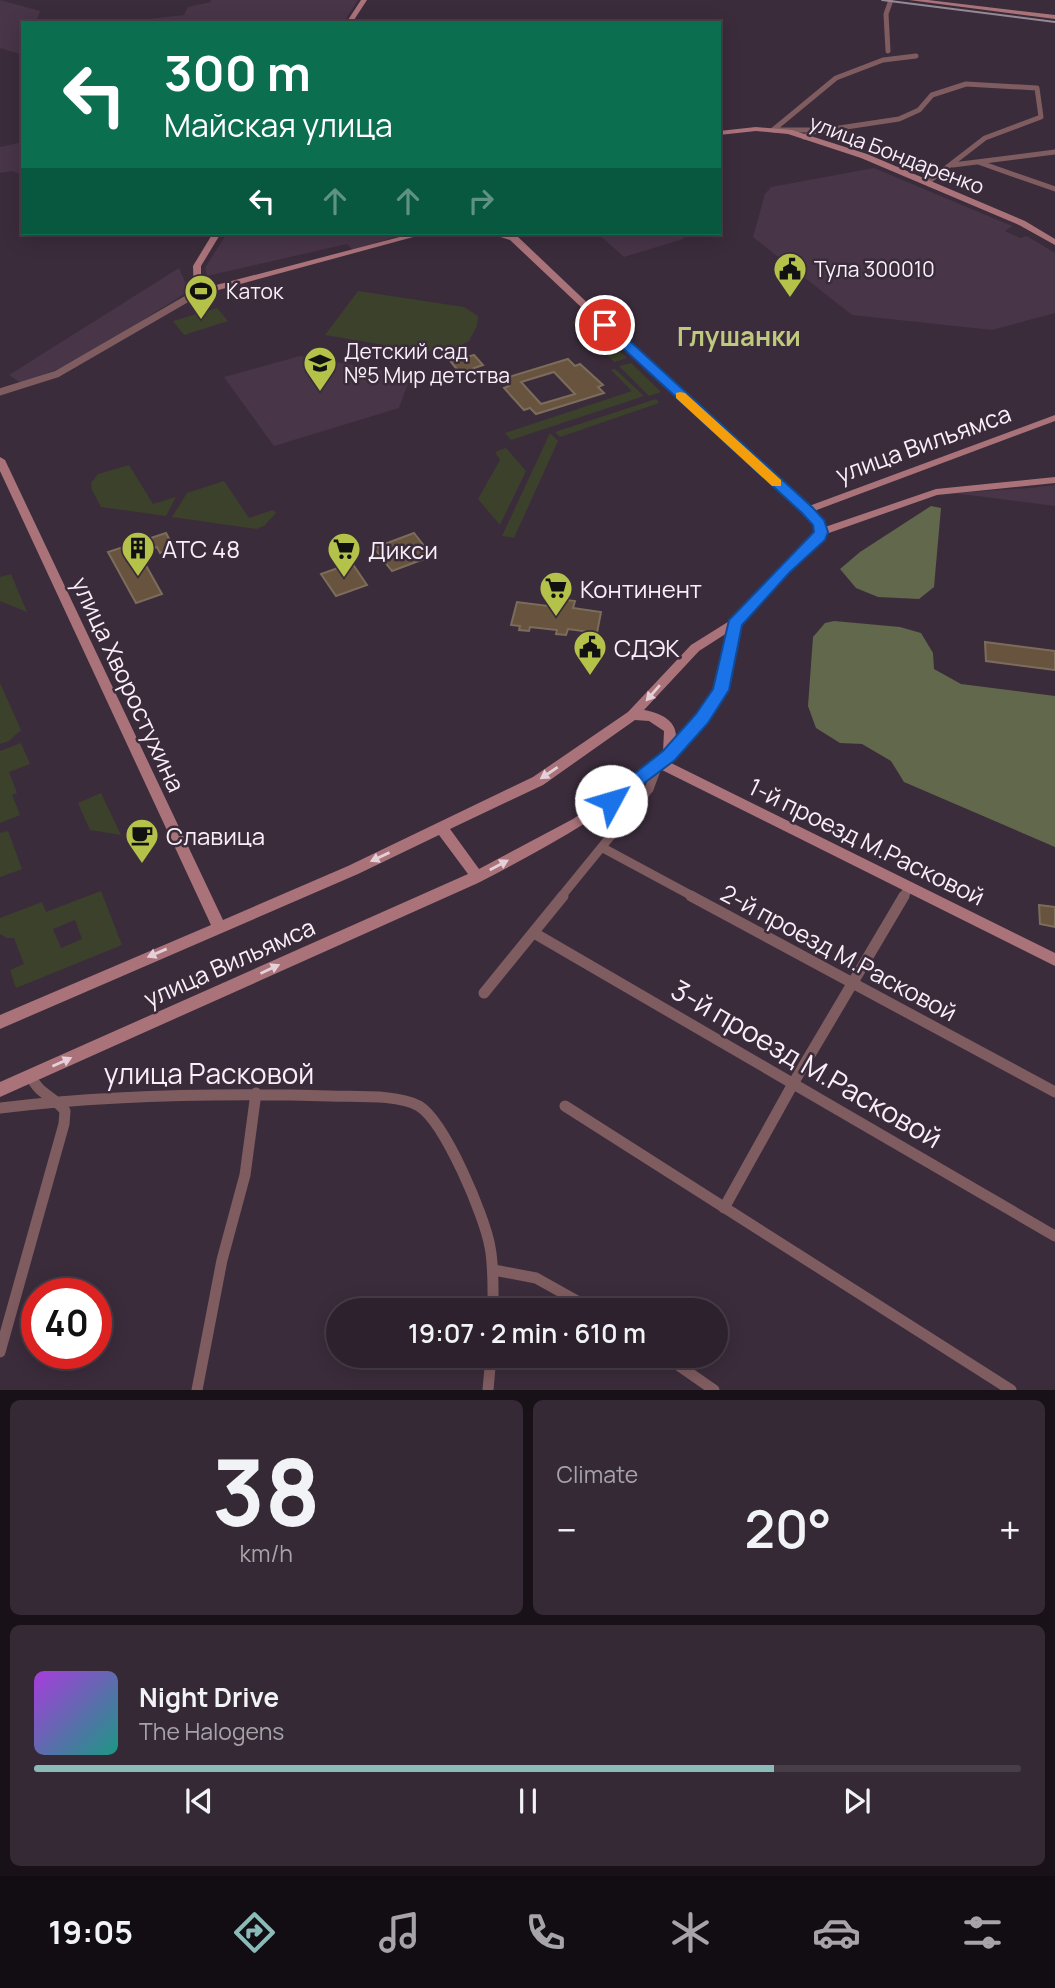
<!DOCTYPE html>
<meta charset="utf-8">
<style>
:root{--surface:#2c212c;--page:#342934;--text:#f1f3f6;--muted:#a6a3a9;--line:#483e48;--accent:#8bbbb9}
body{margin:0;font-family:Manrope,sans-serif;background:var(--page);color:var(--text);height:100vh;display:flex;flex-direction:column;font-size:26px;white-space:nowrap}
*{box-sizing:border-box;margin:0}
p{font-size:23px;color:var(--muted)}
.icon{flex:none;width:38px;height:38px;fill:none;stroke:currentColor;stroke-width:2;stroke-linecap:round;stroke-linejoin:round}
.map{position:relative;height:1390px;overflow:hidden}
.drawer{display:flex;flex-direction:column;gap:10px;padding:10px;background:#181218;flex:1}
.drawer>*{flex:none}
.hud{position:absolute;left:21px;top:21px;width:700px;height:214px;border-radius:0px;box-shadow:0 4px 18px #0003,0 0 0 2px var(--line);background:#0b6e4f;color:#fff;overflow:hidden}
.speed{position:absolute;left:21px;top:1278px;display:flex;gap:14px;font-size:35px;font-weight:700;text-align:center}
.speed>*{display:grid;place-content:center;width:91px;height:91px;border-radius:50%;background:var(--surface);box-shadow:0 4px 18px #0003,0 0 0 2px var(--line);line-height:1}
.speed .limit{border:10px solid #d22;background:#fff;color:#111}
.pin{position:absolute;display:grid;place-items:center;width:60px;height:60px;color:#fff;margin:-30px;border:4px solid #fff;border-radius:50%;box-shadow:0 2px 7px #0007}
.me{position:absolute;width:77px;margin:-38px;rotate:51deg;stroke-linejoin:round;filter:drop-shadow(0 0 5px #0008)}
.turn{display:flex;align-items:center;gap:24px;height:147px;padding:0 28px;font-size:32px}
.turn .icon{width:91px;height:91px;stroke-width:2.5}
.turn b{display:block;font-size:49px;line-height:60px}
.lanes{display:flex;align-items:center;height:66px;padding:0 28px;background:#0003;justify-content:center;gap:35px;direction:ltr}
.lanes .off{opacity:.35}
.big{font-size:52px;font-weight:600;line-height:1.1}
.drawer .widget{flex:1;display:flex;flex-direction:column;justify-content:center;gap:10px;min-width:0;padding:0 24px;border-radius:10px;background:var(--page)}
.drawer .dial{align-items:center;gap:0}
.dial b{font-size:91px;line-height:1}
.song{display:flex;align-items:center;gap:21px}
.cover{width:84px;height:84px;border-radius:10px;background:linear-gradient(135deg,hsl(280 70% 55%),hsl(170 70% 35%))}
.played{height:7px;border-radius:4px;background:linear-gradient(90deg,var(--accent) 75%,var(--line) 75%)}
.keys{display:flex;justify-content:space-around;direction:ltr}
.heat{display:flex;justify-content:space-between;align-items:center;font-size:38px;direction:ltr}
.drawer .tiles{flex:1;display:grid;gap:10px;grid-template-columns:1fr 1fr}
.widget:last-child{grid-column:span 2}
.trip{position:absolute;left:326px;top:1298px;width:402px;height:70px;border-radius:35px;background:var(--surface);box-shadow:0 4px 18px #0003,0 0 0 2px var(--line);font-weight:600;line-height:70px;text-align:center}
.tab-bar{display:flex;height:112px;justify-content:space-around;align-items:center;background:#120d12;color:var(--muted)}
.tab-bar .icon{width:49px;height:49px}
.tab-bar .current{color:var(--accent)}
.tab-bar b{font-size:32px;color:var(--text)}
.map>svg:first-child{display:block}
.built{fill:#483548}
.green{fill:#3c412b;fill-rule:evenodd}
.forest{fill:#61684c}
.building{fill:#68543e;stroke:#7b6c5b;stroke-width:2;fill-rule:evenodd}
.lines{fill:none;stroke-linecap:round;stroke-linejoin:round}
.street-far3{stroke:#7f5c60;stroke-width:5}
.street-far2{stroke:#7f5c60;stroke-width:7}
.street-far1{stroke:#7f5c60;stroke-width:9}
.street{stroke:#7f5c60;stroke-width:11}
.secondary{fill:#aa737a;fill-rule:evenodd}
.tram{stroke:#968996;stroke-width:2}
.oneway{fill:#e5d0d9}
.route{fill:#1a73e8;stroke:#114b97;stroke-width:2}
.slow{fill:#f59e0b}
.labels{text-anchor:middle;dominant-baseline:central;stroke-width:5;stroke-linejoin:round;paint-order:stroke}
.far-street-label{font-size:21px;fill:#f9eff9;stroke:#3b2c3b}
.far-poi-label{font-size:21px;fill:#f9eff9;stroke:#3b2c3b;text-anchor:start}
.street-label{font-size:24px;fill:#f9eff9;stroke:#3b2c3b}
.poi-label{font-size:24px;fill:#f9eff9;stroke:#3b2c3b;text-anchor:start}
.far-district-label{font-size:26px;font-weight:bold;fill:#bec97d;stroke:#3b2c3b}
.near-street-label{font-size:28px;fill:#f9eff9;stroke:#3b2c3b}
</style>
<div class="map">
<svg width="1055" height="1390" viewBox="0 0 1055 1390">
<rect width="100%" height="100%" fill="#3b2c3b"/>
<path class="built" d="M0 0 40 11 37 20 69 23H23V55L0 48Z
M211 0H358L343 23H150L148 19 184 15 188 7 211 2Z
M23 142V175L12 171 0 173V147Z
M874 168 1012 226 1005 231 1020 238 1027 236 1055 253V313L992 330 852 315 753 237 765 194 771 187Z
M227 233H404L405 234 353 250 347 244 207 276 205 268Z
M597 233H686L683 239 624 257Z
M179 268 189 291 75 363 21 383 9 375Z
M300 356 411 375 399 408 274 446 224 377Z
M1055 485V506L953 493 1030 488Z"/>
<path class="green" d="M358 291 464 307 478 316 477 326 469 341 454 349 425 352 325 335Z
M217 308 228 321 184 335 173 321Z
M584 318 627 358 614 362 572 322Z
M631 363 661 392 649 396 619 366Z
M615 369 644 396 511 440 505 433 632 391 611 370Z
M656 399 659 403 560 437 555 432Z
M550 433 558 441 514 538 502 536Z
M506 448 526 471 500 525 478 499 500 460 495 452Z
M129 465 153 504 176 497 166 516 101 507 92 490 91 483 98 474Z
M224 481 249 518 273 510 276 513 264 526 256 529 172 517 187 493Z
M11 574 27 612 0 601V577Z
M0 683 21 730 9 741 0 744Z
M21 743 30 764 9 772 17 793 12 795 20 815 0 823V751Z
M101 793 121 835 90 830 78 803Z
M8 831 22 869 0 877V833Z
M101 891 122 945 16 988 10 970 24 964 14 938H7L0 934V918L42 902 46 912ZM75 920 82 939 61 948 53 929Z"/>
<path class="forest" d="M931 506 941 508 934 587 919 599 878 597 856 588 840 569 860 552Z
M834 621 900 627 921 633 933 653 934 669 961 684 1055 696V847L904 782 891 761 862 744 840 743 816 728 808 706 813 637 825 623Z"/>
<path class="building" d="M474 355 483 365 460 373 451 362Z
M568 359 575 366 580 364 603 385 598 387 604 393 536 414 530 408 524 410 504 388 509 386 502 379ZM554 372 575 394 541 404 521 382Z
M166 533 174 548 160 553 157 547 139 553 162 594 136 603 108 552Z
M414 533 432 556 392 571 374 548Z
M352 563 367 585 336 596 321 574Z
M550 598 575 601 573 608 601 612 597 633 568 629 566 635 556 634 557 630 530 627 529 631 519 630 520 626 511 625 517 602 548 606Z
M985 642 1055 651V670L986 661Z
M1039 905 1055 907V927L1040 924Z"/>
<g class="lines">
<path class="street-far3" d="M888 51 886 14 891 0
M814 130H773L836 78 883 60 916 56
M804 137 813 132 899 119 919 110 932 95 966 84 1037 88 1041 117 985 138 928 182
M978 162 1055 189
M953 165 1055 152"/>
<path class="street-far2" d="M0 392 57 374 197 293"/>
<path class="street-far1" d="M603 848 694 897
M561 897 649 789 658 765
M903 897 909 888"/>
<path class="street" d="M691 896 1055 1092
M534 933 1055 1236
M484 993 563 896
M565 1106 1011 1390
M0 1108C110 1095 219 1093 330 1096 354 1097 398 1094 419 1106 445 1122 485 1217 490 1247 494 1268 493 1290 493 1311
M724 1208 794 1082 904 896
M494 1270 536 1278 595 1311
M0 1352 64 1124 65 1111C55 1097 37 1093 31 1076
M665 1356 714 1390
M197 1390 222 1260 245 1175 256 1093
M488 1390 491 1356"/>
<path class="secondary" d="M361 0H367L352 23H346Z
M909 0H928L1055 15V19Z
M756 127 792 130 867 154 1025 221 1055 239V245L1019 225 861 158 788 134 756 131 719 135V131Z
M213 233H221L201 266V289L415 233H428L200 295H194L193 266Z
M488 233H513L517 236 676 387 809 506 1055 415V421L814 511 825 527 936 489 1055 477V483L937 495 826 534 824 540 788 573 741 624 734 661 723 695 707 720 669 762 1055 953V966L660 769C604 816 542 850 478 883L0 1097V1082L468 874 439 835 358 874 0 1029V1015L211 925 0 471V457L5 460 223 920 348 866 533 777 628 712 691 645 731 620 780 567 815 536 814 525 803 512 670 391 510 240ZM727 633C719 684 711 701 676 738 677 720 660 713 644 710L699 651ZM635 720 649 721 664 731 663 753 621 787 573 819 479 869 450 829 543 785Z"/>
<path class="tram" d="M882 0 1055 22"/>
</g>
<defs><path id="oneway-solid" d="M-6-.8H1V-3.2L6.5 0L1 3.2V.8H-6Z" transform="scale(1.75)"/></defs>
<g class="oneway">
<use href="#oneway-solid" transform="translate(653 693) rotate(131)"/>
<use href="#oneway-solid" transform="translate(549 773) rotate(146)"/>
<use href="#oneway-solid" transform="translate(380 857) rotate(155)"/>
<use href="#oneway-solid" transform="translate(499 865) rotate(-28)"/>
<use href="#oneway-solid" transform="translate(157 953) rotate(157)"/>
<use href="#oneway-solid" transform="translate(270 969) rotate(-25)"/>
<use href="#oneway-solid" transform="translate(62 1062) rotate(-24)"/>
</g>
<path class="route" d="M601 323H610L812 507 824 520 828 532 825 540 789 573 742 625 729 690 708 723 675 760 611 808 605 806 602 801 605 797 663 751 696 714 713 689 729 620 814 532 813 525 802 513 601 328Z"/>
<path class="slow" d="M680 392 685 393 781 480V486H772L676 398V393Z"/>
<defs>
<symbol id="civic-pin" viewBox="-11 -11 22 30"><path d="M0 17L-7.5 6A9.5 9.5 0 1 1 7.5 6Z" fill="#b4c24a" stroke="#3b2c3b"/><path d="M-.6-6.5H3V-4.5H.6V-3L4-1V1h2V6H-6V1h2V-1L-.6-3ZM-1.2 2.5V6h2.4V2.5Z" fill="#111"/></symbol>
<symbol id="stadium-pin" viewBox="-11 -11 22 30"><path d="M0 17L-7.5 6A9.5 9.5 0 1 1 7.5 6Z" fill="#b4c24a" stroke="#3b2c3b"/><path d="M0-5a6.5 5 0 1 0 0 10a6.5 5 0 1 0 0-10ZM-3.5-1.8h7v3.6h-7Z" fill="#111"/></symbol>
<symbol id="school-pin" viewBox="-11 -11 22 30"><path d="M0 17L-7.5 6A9.5 9.5 0 1 1 7.5 6Z" fill="#b4c24a" stroke="#3b2c3b"/><path d="M0-5L7-2L0 1L-7-2ZM-4 1L0 2.5L4 1V4Q0 6-4 4Z" fill="#111"/></symbol>
<symbol id="building-pin" viewBox="-11 -11 22 30"><path d="M0 17L-7.5 6A9.5 9.5 0 1 1 7.5 6Z" fill="#b4c24a" stroke="#3b2c3b"/><path d="M-4-6H4V6H1V3H-1V6H-4ZM-2.5-4.3h1.7v1.8h-1.7ZM.8-4.3h1.7v1.8H.8ZM-2.5-1h1.7V.8h-1.7ZM.8-1h1.7V.8H.8Z" fill="#111"/></symbol>
<symbol id="supermarket-pin" viewBox="-11 -11 22 30"><path d="M0 17L-7.5 6A9.5 9.5 0 1 1 7.5 6Z" fill="#b4c24a" stroke="#3b2c3b"/><path d="M-6-5.5h2.5l.6 2H6L4.5 2H-2.5L-4.4-4H-6ZM-1.5 3.2a1.3 1.3 0 1 0 .1 0ZM3 3.2a1.3 1.3 0 1 0 .1 0Z" fill="#111"/></symbol>
<symbol id="cafe-pin" viewBox="-11 -11 22 30"><path d="M0 17L-7.5 6A9.5 9.5 0 1 1 7.5 6Z" fill="#b4c24a" stroke="#3b2c3b"/><path d="M-5.5-4.5H6V0H3Q3 3.5 0 3.5H-2.5Q-5.5 3.5-5.5 0ZM3-3.2v2h1.7v-2ZM-6 4.5H4V6H-6Z" fill="#111"/></symbol>
</defs>
<g fill-rule="evenodd">
<use href="#civic-pin" x="771" y="250" width="38" height="52"/>
<use href="#stadium-pin" x="182" y="272" width="38" height="52"/>
<use href="#school-pin" x="301" y="344" width="38" height="52"/>
<use href="#building-pin" x="119" y="529" width="38" height="52"/>
<use href="#supermarket-pin" x="325" y="530" width="38" height="52"/>
<use href="#supermarket-pin" x="537" y="569" width="38" height="52"/>
<use href="#civic-pin" x="571" y="628" width="38" height="52"/>
<use href="#cafe-pin" x="123" y="816" width="38" height="52"/>
</g>
<g class="labels">
<g class="far-street-label">
<text transform="translate(897 154) rotate(21)">улица Бондаренко</text>
</g>
<g class="far-poi-label">
<text x="814" y="269">Тула 300010</text>
<text x="226" y="291">Каток</text>
<text x="344" y="351">Детский сад<tspan x="344" dy="24">№5 Мир детства</tspan></text>
</g>
<g class="street-label">
<text transform="translate(923 443) rotate(-20)">улица Вильямса</text>
<text transform="translate(129 684) rotate(65)">улица Хворостухина</text>
<text transform="translate(867 841) rotate(26)">1-й проезд М.Расковой</text>
<text transform="translate(839 952) rotate(28)">2-й проезд М.Расковой</text>
<text transform="translate(229 962) rotate(-24)">улица Вильямса</text>
</g>
<g class="poi-label">
<text x="162" y="548">АТС 48</text>
<text x="368" y="549">Дикси</text>
<text x="580" y="588">Континент</text>
<text x="614" y="647">СДЭК</text>
<text x="166" y="835">Славица</text>
</g>
<g class="far-district-label">
<text x="739" y="336">Глушанки</text>
</g>
<g class="near-street-label">
<text transform="translate(807 1063) rotate(30)">3-й проезд М.Расковой</text>
<text x="209" y="1073">улица Расковой</text>
</g>
</g>
</svg>
<div class="speed"><div class="limit">40</div></div>
<div class="pin" style="left:605px;top:325px;background:#d93025"><svg class="icon" aria-label="arrive" viewBox="0 0 24 24"><path d="M6 21V4h12l-3 4 3 4H6"/></svg></div>
<svg class="me" style="left:611px;top:801px" viewBox="-20 -20 40 40"><circle r="19" fill="#fff"/><path d="M0-13L10 11 0 6-10 11z" fill="#1a73e8"/></svg>
<div class="trip">19:07 · 2 min · 610 m</div>
<div class="hud">
<div class="turn"><svg class="icon" aria-label="left" viewBox="0 0 24 24"><path d="M17 20v-9H6M10 6l-5 5 5 5"/></svg><div><b>300 m</b>Майская улица</div></div>
<div class="lanes"><svg class="icon" aria-label="left" viewBox="0 0 24 24"><path d="M17 20v-9H6M10 6l-5 5 5 5"/></svg><svg class="icon off" aria-label="ahead" viewBox="0 0 24 24"><path d="M12 20V5M6 11l6-6 6 6"/></svg><svg class="icon off" aria-label="ahead" viewBox="0 0 24 24"><path d="M12 20V5M6 11l6-6 6 6"/></svg><svg class="icon off" aria-label="right" viewBox="0 0 24 24"><path d="M7 20v-9h11M14 6l5 5-5 5"/></svg></div>
</div>
</div>
<section class="drawer">
<div class="tiles">
<div class="widget dial"><b>38</b><p>km/h</p></div>
<div class="widget"><p>Climate</p>
<div class="heat"><a>−</a><b class="big">20°</b><a>+</a></div>
</div>
<div class="widget">
<div class="song"><i class="cover"></i><div><b>Night Drive</b><p>The Halogens</p></div></div>
<div class="played"></div>
<div class="keys"><svg class="icon" aria-label="previous" viewBox="0 0 24 24"><path d="M18 5L8 12l10 7zM5 5v14"/></svg><svg class="icon" aria-label="pause" viewBox="0 0 24 24"><path d="M8 5v14M16 5v14"/></svg><svg class="icon" aria-label="next" viewBox="0 0 24 24"><path d="M6 5l10 7-10 7zM19 5v14"/></svg></div>
</div>
</div>
</section>
<nav class="tab-bar">
<b>19:05</b>
<svg class="icon current" aria-label="directions" viewBox="0 0 24 24"><path d="M12 3l9 9-9 9-9-9zM9 14v-3h6M13 9l2 2-2 2"/></svg>
<svg class="icon" aria-label="music" viewBox="0 0 24 24"><path d="M9 18V5l10-2v13"/><circle cx="6" cy="18" r="3"/><circle cx="16" cy="16" r="3"/></svg>
<svg class="icon" aria-label="phone" viewBox="0 0 24 24"><path d="M5 4h4l2 5-3 2q2 4 5 5l2-3 5 2v4C11 20 4 13 5 4z"/></svg>
<svg class="icon" aria-label="climate" viewBox="0 0 24 24"><path d="M12 3v18M4 7l16 10M4 17L20 7"/></svg>
<svg class="icon" aria-label="car" viewBox="0 0 24 24"><path d="M5 17H2v-5l4-1 3-4h7l3 4 3 1v5h-3M9 17h6M6 11h13"/><circle cx="7" cy="17" r="2"/><circle cx="17" cy="17" r="2"/></svg>
<svg class="icon" aria-label="filters" viewBox="0 0 24 24"><path d="M4 7h16M4 17h16"/><circle cx="9" cy="7" r="2"/><circle cx="15" cy="17" r="2"/></svg>
</nav>
